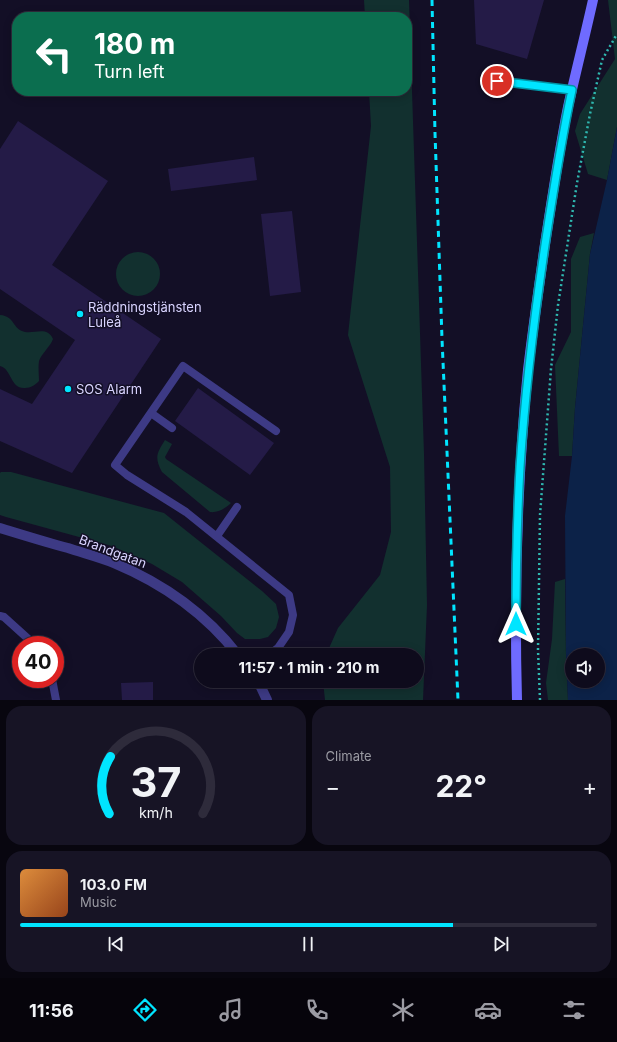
<!DOCTYPE html>
<meta charset="utf-8">
<style>
:root{--surface:#0e0b1c;--page:#171425;--text:#f1f3f6;--muted:#9b9ba3;--line:#2e2b3b;--accent:#00e5ff}
body{margin:0;font-family:Inter,sans-serif;background:var(--page);color:var(--text);height:100vh;display:flex;flex-direction:column;font-size:15px;white-space:nowrap}
*{box-sizing:border-box;margin:0}
p{font-size:13px;color:var(--muted)}
.icon{flex:none;width:22px;height:22px;fill:none;stroke:currentColor;stroke-width:2;stroke-linecap:round;stroke-linejoin:round}
.map{position:relative;height:700px;overflow:hidden}
.details{display:flex;flex-direction:column;gap:6px;padding:6px;background:#08060f;flex:1}
.details>*{flex:none}
.hud{position:absolute;left:12px;top:12px;width:400px;height:84px;border-radius:16px;box-shadow:0 2px 10px #0003,0 0 0 1px var(--line);background:#0b6e4f;color:#fff;overflow:hidden}
.fabs{position:absolute;left:565px;top:648px;display:grid;gap:8px}
.fabs a{display:grid;place-items:center;width:40px;height:40px;border-radius:50%;background:var(--surface);box-shadow:0 2px 10px #0003,0 0 0 1px var(--line);font-size:20px}
.speed{position:absolute;left:12px;top:636px;display:flex;gap:8px;font-size:20px;font-weight:700;text-align:center}
.speed>*{display:grid;place-content:center;width:52px;height:52px;border-radius:50%;background:var(--surface);box-shadow:0 2px 10px #0003,0 0 0 1px var(--line);line-height:1}
.speed .limit{border:6px solid #d22;background:#fff;color:#111}
.pin{position:absolute;display:grid;place-items:center;width:34px;height:34px;color:#fff;margin:-17px;border:2px solid #fff;border-radius:50%;box-shadow:0 1px 4px #0007}
.me{position:absolute;width:44px;margin:-22px;rotate:0deg;stroke-linejoin:round;filter:drop-shadow(0 0 3px #0008)}
.turn{display:flex;align-items:center;gap:14px;height:84px;padding:0 16px;font-size:18px}
.turn .icon{width:52px;height:52px;stroke-width:2.5}
.turn b{display:block;font-size:28px;line-height:34px}
.big{font-size:30px;font-weight:700;line-height:1.1}
.details .widget{flex:1;display:flex;flex-direction:column;justify-content:center;gap:6px;min-width:0;padding:0 14px;border-radius:16px;background:var(--page)}
.details .dial{align-items:center;gap:0}
.dial svg{height:104px;overflow:visible;fill:none;stroke:var(--line);stroke-width:7;stroke-linecap:round;text-anchor:middle}
.dial text{fill:var(--text);stroke:none}
.song{display:flex;align-items:center;gap:12px}
.cover{width:48px;height:48px;border-radius:6px;background:linear-gradient(135deg,hsl(30 70% 55%),hsl(20 70% 35%))}
.played{height:4px;border-radius:2px;background:linear-gradient(90deg,var(--accent) 75%,var(--line) 75%)}
.keys{display:flex;justify-content:space-around;direction:ltr}
.heat{display:flex;justify-content:space-between;align-items:center;font-size:22px;direction:ltr}
.details .tiles{flex:1;display:grid;gap:6px;grid-template-columns:1fr 1fr}
.widget:last-child{grid-column:span 2}
.trip{position:absolute;left:194px;top:648px;width:230px;height:40px;border-radius:20px;background:var(--surface);box-shadow:0 2px 10px #0003,0 0 0 1px var(--line);font-weight:700;line-height:40px;text-align:center}
.dock{display:flex;height:64px;justify-content:space-around;align-items:center;background:#06040b;color:var(--muted)}
.dock .icon{width:28px;height:28px}
.dock .current{color:var(--accent)}
.dock b{font-size:18px;color:var(--text)}
.map>svg:first-child{display:block}
.green{fill:#12302f}
.water{fill:#0c2248;fill-rule:evenodd}
.building{fill:#241b47}
.lines{fill:none;stroke-linecap:round;stroke-linejoin:round}
.path{stroke:#2fb8b0;stroke-width:2.5;stroke-dasharray:2 3;stroke-linecap:butt}
.lane{stroke:#3d3a85;stroke-width:8}
.street{stroke:#3d3a85;stroke-width:10}
.secondary{stroke:#6f6bff;stroke-width:10}
.rail{stroke:#00e5ff;stroke-width:3;stroke-dasharray:6 5;stroke-linecap:butt}
.route-casing{stroke:#0095a6;stroke-width:10}
.route{stroke:#00e5ff;stroke-width:7}
.poi-dot{fill:#00e5ff;stroke:#130f26;stroke-width:1.5}
.labels{text-anchor:middle;dominant-baseline:central;stroke-width:3;stroke-linejoin:round;paint-order:stroke}
.poi-label{font-size:13px;fill:#d9d4ff;stroke:#130f26;text-anchor:start}
.street-label{font-size:13px;fill:#d9d4ff;stroke:#130f26}
</style>
<div class="map">
<svg width="617" height="700" viewBox="0 0 617 700">
<rect width="100%" height="100%" fill="#130f26"/>
<path class="green" d="M364 0H409L424 454 427 605 423 700H325L323 681H417V655H326L338 628 380 575 391 532 390 467 348 335 371 126 369 91H407V17H365Z
M608 0H617V127L607 180 588 174 575 131 580 114 615 59Z
M594 233 590 254 575 408 572 456H559L555 365 571 332V259L580 237Z
M116 274a22 22 0 1 1 44 0a22 22 0 1 1-44 0Z
M0 315C15 316 12 329 25 332 35 334 47 326 53 339 50 347 42 353 39 361 38 367 39 375 39 381 35 385 31 388 25 388 10 389 12 369 0 366Z
M165 440 172 444 165 457 166 459 231 503C226 508 218 513 210 512L162 472C154 457 157 453 165 440Z
M1 472H11L164 513 262 591 276 604 279 617 276 628 268 637 260 639H245L237 633 221 616 182 582 152 564 112 546 6 517 0 515V473Z
M565 579 566 654 568 700H548L546 683 552 639 555 582Z"/>
<path class="water" d="M617 127V700H568L566 654 565 516 572 456 575 408 590 254 607 180ZM572 655H598V681H572Z"/>
<path class="building" d="M474 0H544L527 59 476 44Z
M18 121 108 181 52 265 161 339 72 473 0 441V389L32 404 75 340 0 289V149Z
M254 157 257 180 171 191 168 169Z
M292 211 301 292 270 296 261 214Z
M198 388 274 443 250 475 175 421Z
M153 682V700H122L121 683Z"/>
<g class="lines">
<path class="path" d="M540 700 538 650 540 515 551 369 558 305 577 183 590 114 602 60 617 34"/>
<path class="lane" d="M497 81 572 90
M151 413 172 428
M217 536 237 507
M0 616 4 617 35 645
M269 655 278 648 289 632 293 615 289 595 186 512 127 475 115 465 183 366 276 431
M52 679 56 700"/>
<path class="street" d="M0 528C23 535 45 542 68 548 83 553 99 557 114 563 162 583 206 614 238 655
M258 681 267 700"/>
<path class="secondary" d="M517 700C514 590 517 480 528 370 533 328 539 286 545 244 552 198 559 152 568 107 576 71 585 36 593 0"/>
<path class="rail" d="M432 0 435 133 442 339 458 700"/>
</g>
<g class="lines">
<defs>
<path id="route" d="M497 81 572 90C561 141 553 193 545 245 534 319 525 393 520 467 517 519 516 572 516 624"/>
</defs>
<use href="#route" class="route-casing"/>
<use href="#route" class="route"/>
</g>
<g class="poi-dot">
<circle cx="80" cy="314" r="4"/>
<circle cx="68" cy="389" r="4"/>
</g>
<g class="labels">
<g class="poi-label">
<text x="88" y="307">Räddningstjänsten<tspan x="88" dy="15">Luleå</tspan></text>
<text x="76" y="389">SOS Alarm</text>
</g>
<g class="street-label">
<text transform="translate(113 551) rotate(21)">Brandgatan</text>
</g>
</g>
</svg>
<div class="fabs">
<a><svg class="icon" aria-label="sound" viewBox="0 0 24 24"><path d="M4 9h4l5-4v14l-5-4H4zM17 9q2 3 0 6"/></svg></a>
</div>
<div class="speed"><div class="limit">40</div></div>
<div class="pin" style="left:497px;top:81px;background:#d93025"><svg class="icon" aria-label="arrive" viewBox="0 0 24 24"><path d="M6 21V4h12l-3 4 3 4H6"/></svg></div>
<svg class="me" style="left:516px;top:624px" viewBox="-20 -20 40 40"><path d="M0-17L14 15 0 8-14 15z" fill="#00e5ff" stroke="#fff" stroke-width="4"/></svg>
<div class="trip">11:57 · 1 min · 210 m</div>
<div class="hud">
<div class="turn"><svg class="icon" aria-label="left" viewBox="0 0 24 24"><path d="M17 20v-9H6M10 6l-5 5 5 5"/></svg><div><b>180 m</b>Turn left</div></div>
</div>
</div>
<section class="details">
<div class="tiles">
<div class="widget dial"><svg viewBox="0 0 100 80">
<path d="M14 69A42 42 0 1 1 86 69"/>
<path d="M14 69A42 42 0 0 1 15 25" stroke="#00e5ff"/>
<text x="50" y="56" font-size="32" font-weight="700">37</text>
<text x="50" y="72" font-size="11">km/h</text>
</svg></div>
<div class="widget"><p>Climate</p>
<div class="heat"><a>−</a><b class="big">22°</b><a>+</a></div>
</div>
<div class="widget">
<div class="song"><i class="cover"></i><div><b>103.0 FM</b><p>Music</p></div></div>
<div class="played"></div>
<div class="keys"><svg class="icon" aria-label="previous" viewBox="0 0 24 24"><path d="M18 5L8 12l10 7zM5 5v14"/></svg><svg class="icon" aria-label="pause" viewBox="0 0 24 24"><path d="M8 5v14M16 5v14"/></svg><svg class="icon" aria-label="next" viewBox="0 0 24 24"><path d="M6 5l10 7-10 7zM19 5v14"/></svg></div>
</div>
</div>
</section>
<nav class="dock">
<b>11:56</b>
<svg class="icon current" aria-label="directions" viewBox="0 0 24 24"><path d="M12 3l9 9-9 9-9-9zM9 14v-3h6M13 9l2 2-2 2"/></svg>
<svg class="icon" aria-label="music" viewBox="0 0 24 24"><path d="M9 18V5l10-2v13"/><circle cx="6" cy="18" r="3"/><circle cx="16" cy="16" r="3"/></svg>
<svg class="icon" aria-label="phone" viewBox="0 0 24 24"><path d="M5 4h4l2 5-3 2q2 4 5 5l2-3 5 2v4C11 20 4 13 5 4z"/></svg>
<svg class="icon" aria-label="climate" viewBox="0 0 24 24"><path d="M12 3v18M4 7l16 10M4 17L20 7"/></svg>
<svg class="icon" aria-label="car" viewBox="0 0 24 24"><path d="M5 17H2v-5l4-1 3-4h7l3 4 3 1v5h-3M9 17h6M6 11h13"/><circle cx="7" cy="17" r="2"/><circle cx="17" cy="17" r="2"/></svg>
<svg class="icon" aria-label="filters" viewBox="0 0 24 24"><path d="M4 7h16M4 17h16"/><circle cx="9" cy="7" r="2"/><circle cx="15" cy="17" r="2"/></svg>
</nav>
